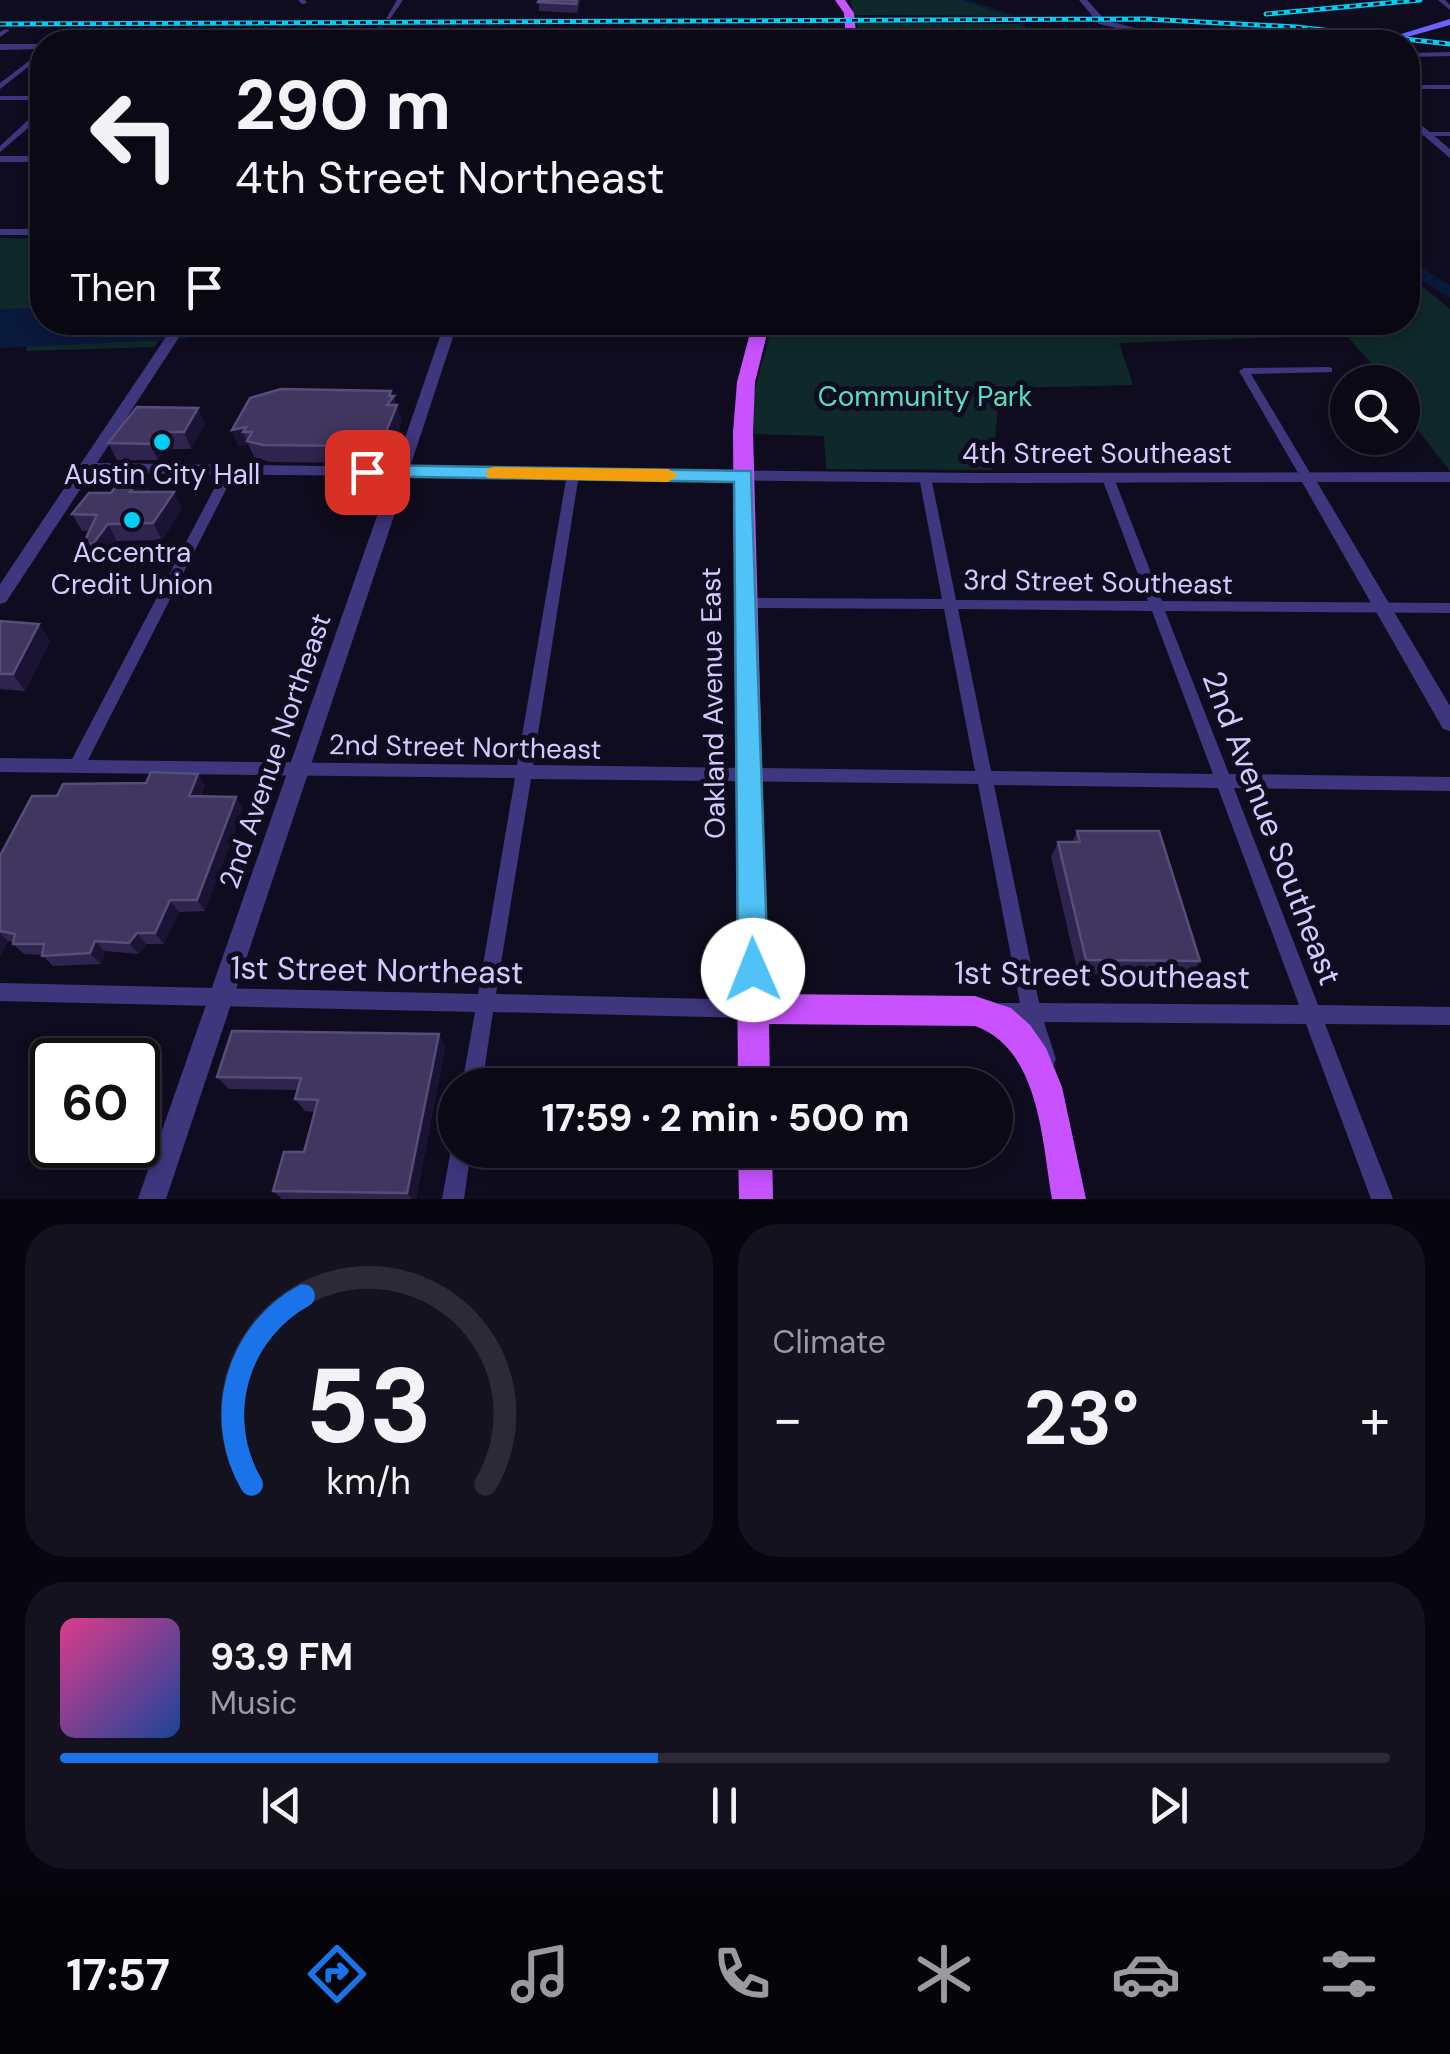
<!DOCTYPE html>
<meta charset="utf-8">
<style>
:root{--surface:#0c0917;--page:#151220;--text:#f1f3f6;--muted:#9a9aa1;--line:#2c2a36;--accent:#1a73e8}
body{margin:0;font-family:"DM Sans",sans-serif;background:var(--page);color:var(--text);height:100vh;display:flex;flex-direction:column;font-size:38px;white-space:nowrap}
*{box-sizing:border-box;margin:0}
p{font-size:32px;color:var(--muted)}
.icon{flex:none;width:55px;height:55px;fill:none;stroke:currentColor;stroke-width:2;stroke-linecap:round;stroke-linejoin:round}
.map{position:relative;height:1199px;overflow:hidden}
.panel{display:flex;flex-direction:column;gap:25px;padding:25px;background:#07050d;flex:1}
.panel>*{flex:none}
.guide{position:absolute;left:30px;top:30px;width:1390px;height:305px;border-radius:40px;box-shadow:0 5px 15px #0003,0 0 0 2px var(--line);background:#0c0917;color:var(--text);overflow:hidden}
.buttons{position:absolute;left:1330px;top:365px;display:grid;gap:20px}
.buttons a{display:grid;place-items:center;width:90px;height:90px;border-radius:50%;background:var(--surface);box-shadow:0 5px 15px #0003,0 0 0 2px var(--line);font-size:50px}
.speed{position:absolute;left:30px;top:1038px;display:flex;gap:20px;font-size:50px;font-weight:700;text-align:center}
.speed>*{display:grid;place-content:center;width:130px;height:130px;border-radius:50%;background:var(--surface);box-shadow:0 5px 15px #0003,0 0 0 2px var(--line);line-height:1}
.speed .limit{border:5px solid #111;border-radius:15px;background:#fff;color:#111}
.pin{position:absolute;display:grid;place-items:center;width:85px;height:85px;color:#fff;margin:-42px;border-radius:20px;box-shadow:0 5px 15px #0006}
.me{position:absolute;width:110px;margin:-55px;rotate:359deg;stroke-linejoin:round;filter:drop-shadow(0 0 8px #0008)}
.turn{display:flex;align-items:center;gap:35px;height:210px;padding:0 40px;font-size:45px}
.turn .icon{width:130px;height:130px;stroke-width:2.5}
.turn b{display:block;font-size:70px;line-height:85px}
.then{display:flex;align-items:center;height:95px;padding:0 40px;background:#0003;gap:20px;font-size:38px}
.big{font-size:75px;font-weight:700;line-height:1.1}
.panel .card{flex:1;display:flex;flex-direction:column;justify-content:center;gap:15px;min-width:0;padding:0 35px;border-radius:40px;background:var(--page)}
.panel .dial{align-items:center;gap:0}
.dial svg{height:260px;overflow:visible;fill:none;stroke:var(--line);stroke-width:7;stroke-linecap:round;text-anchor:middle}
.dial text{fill:var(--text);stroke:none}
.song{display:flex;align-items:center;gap:30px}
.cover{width:120px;height:120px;border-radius:15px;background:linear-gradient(135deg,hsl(330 70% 55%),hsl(220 70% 35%))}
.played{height:10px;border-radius:5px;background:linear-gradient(90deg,var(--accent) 45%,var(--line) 45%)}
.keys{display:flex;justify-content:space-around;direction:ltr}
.heat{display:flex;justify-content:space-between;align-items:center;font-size:55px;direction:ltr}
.panel .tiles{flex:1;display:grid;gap:25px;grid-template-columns:1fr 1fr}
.card:last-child{grid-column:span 2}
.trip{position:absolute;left:438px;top:1068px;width:575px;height:100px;border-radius:50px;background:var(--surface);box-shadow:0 5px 15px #0003,0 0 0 2px var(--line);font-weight:700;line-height:100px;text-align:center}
.tab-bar{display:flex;height:160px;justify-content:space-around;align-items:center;background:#050409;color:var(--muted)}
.tab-bar .icon{width:70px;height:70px}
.tab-bar .selected{color:var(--accent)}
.tab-bar b{font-size:45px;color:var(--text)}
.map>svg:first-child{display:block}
.green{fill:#0f2829}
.water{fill:#09193b}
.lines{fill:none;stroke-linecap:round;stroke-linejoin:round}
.stream{stroke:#09193b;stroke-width:2.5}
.river{fill:#09193b;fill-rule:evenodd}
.minor{fill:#3e377e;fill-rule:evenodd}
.tertiary{fill:#3e377e;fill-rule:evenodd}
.secondary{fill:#6e62fe;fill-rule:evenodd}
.primary{fill:#c752fe;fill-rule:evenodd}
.rail-casing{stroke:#01cff4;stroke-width:5}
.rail{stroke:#100c1f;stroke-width:2.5;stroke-dasharray:6;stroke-linecap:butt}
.wall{fill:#2e244d}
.shaded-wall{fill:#1b1333}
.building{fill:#403660;stroke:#574d79;stroke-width:2.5}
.route{fill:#4fc3f7;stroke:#337fa1;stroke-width:2.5}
.slow{fill:#f59e0b}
.poi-dot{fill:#01cff4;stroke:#100c1f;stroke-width:4}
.labels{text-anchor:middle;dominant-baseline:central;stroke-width:10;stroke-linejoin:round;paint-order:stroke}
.park-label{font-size:28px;fill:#57dec3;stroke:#100c1f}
.street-label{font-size:28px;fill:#d3caff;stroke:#100c1f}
.poi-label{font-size:28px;fill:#d3caff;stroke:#100c1f}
.near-street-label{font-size:32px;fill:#d3caff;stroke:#100c1f}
</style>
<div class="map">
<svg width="1450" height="1199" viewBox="0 0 1450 1199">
<rect width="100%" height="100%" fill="#100c1f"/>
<path class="green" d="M850 0H964L1012 16 854 15Z
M856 23 1022 24 1027 32 1015 42H865Z
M0 238 42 239V322L170 323 154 347 26 351 27 345 0 348Z
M1408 275 1450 309V471L1403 411 1402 382H1381L1378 371 1346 335 1119 343 1133 385 1000 388 992 470 826 469 824 436 752 434 754 393 773 323 1408 322Z"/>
<path class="water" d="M42 308V322L201 323 189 339 0 348V309Z"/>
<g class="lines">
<path class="stream" d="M964 0 1011 15 1026 28 1025 35 1004 42"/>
<path class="river" d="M1408 260 1450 285V298L1408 272Z
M265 322H454L445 328 382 335 274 328Z"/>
<path class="minor" d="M298 0H305L307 3 302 4Z
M397 0H403L390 19H386Z
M1438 0H1445L1450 5V10Z
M265 27 270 28 258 42H252Z
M379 27 384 28 374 42H368Z
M5 29 10 30 0 37V32Z
M131 30 136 31 123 42H117Z
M42 51V56L0 89V83Z
M1450 52V56L1408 57V53Z
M1408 85H1450V89H1408Z
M0 96H42V100H0Z
M39 110H42V116L0 152V146Z
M1426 132H1450V136H1423V132Z
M0 229H42V235H0Z
M42 280V288L37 295H29V291Z
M1328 367 1332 368V372L1251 374 1313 478 1307 482 1301 478 1239 371 1244 368Z
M231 464 237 468 88 760 517 765 567 474 573 470 579 474 533 765 975 771 944 609 746 608 739 603 746 598 942 599 919 477 925 473 931 477 956 600 1148 601 1102 478 1108 474 1114 478 1162 601 1450 603V613L1165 611 1229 774 1450 777V791L1234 788 1318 1005 1450 1007V1025L1325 1024 1393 1199H1371L1306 1024 1044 1022 1056 1059 1053 1066 1046 1069 1039 1066 1025 1022 1001 1021 994 1019 992 1012 994 1005 1001 1003H1020L978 784 531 779 496 994 753 1000 760 1002 762 1009 760 1016 753 1018 493 1012 482 1085H462L475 1012 0 1001V983L478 994 515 778 0 772V758L72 759 225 468ZM958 609 1152 611 1213 774 991 771ZM994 785 1218 788 1299 1005 1039 1003Z
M455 1142V1150H471L464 1199H442L451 1150Z"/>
<path class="tertiary" d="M1079 0H1087L1105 20 1188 42H1176L1099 24Z
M0 44H42V49L0 50Z
M1408 114 1450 149V158L1408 122Z
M0 156H42V162H0Z
M176 322H189L97 463 395 467 445 322H458L410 467 976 473 1450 472V482H1317L1450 706V731L1443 729 1302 482 976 483 407 477 166 1199H138L391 476 91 473 6 602 0 604V584Z"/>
<path class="secondary" d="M1450 19V25L1389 42H1375Z"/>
<path class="primary" d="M835 0H845L854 13 857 42H846L844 13Z
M753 322H770L755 382 753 432 768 994 975 996 1011 1008 1030 1025 1046 1048 1062 1087 1086 1199H1052C1042 1142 1040 1049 975 1026L769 1024 770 1085H738L733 432 737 382Z
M738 1150H772L773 1199H739Z"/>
<defs>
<path id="rail" d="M1266 14 1420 0
M0 24 1145 19 1296 27 1450 44"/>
</defs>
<use href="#rail" class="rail-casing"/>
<use href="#rail" class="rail"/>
</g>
<path class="wall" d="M539 0H580L577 13 539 11Z
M391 391 402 421 391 448H381L360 463 269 462 254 457 248 444 238 446 232 430Z
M137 407 205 424 191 449H166L158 460H117L108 443Z
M151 492 182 509 162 540 117 541 102 562 95 556 85 540 89 531H82L72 514Z
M0 621 39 624 50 641 25 691 0 689Z
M198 774 205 786 201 796 243 809 205 911 179 912 164 944H146L139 954 105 951 101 964 53 966 42 955 24 954 13 944V942L8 941 0 956V856L57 796Z
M1077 831 1200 961 1190 975 1078 974 1051 857 1058 842H1072Z
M439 1034 445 1048 416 1199H282L273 1191 304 1152 315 1112 305 1111 295 1099 297 1090 229 1089 217 1077Z"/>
<path class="shaded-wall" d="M391 391 396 407 397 405 402 421 391 448 386 432 387 405Z
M198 408 205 424 191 449 184 432Z
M246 427 243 432 248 444 238 446 232 430Z
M376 431 381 448 360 463 354 446Z
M158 432 166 449 158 460 150 444Z
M143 475 151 492H130Z
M174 492 182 509 162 540 153 523Z
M108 524 117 541 102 562 92 545Z
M39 624 50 641 25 691 13 674Z
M198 774 205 786 197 808 189 796Z
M236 797 243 809 205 911 197 900Z
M170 900 179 912 164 944 155 933Z
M0 933 8 941 0 956Z
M137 933 146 944 139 954 129 943Z
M95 941 105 951 101 964 90 953Z
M439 1034 445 1048 416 1199H412L407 1193Z"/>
<path class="building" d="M539 0H577L576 4 538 2Z
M281 389 391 391 389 396H394L387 405H397L386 432 376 431 354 446 263 445 247 441 252 432H243L246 427 232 430 250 398Z
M137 407 198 408 184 432H158L150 444 108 443Z
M124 475H143L130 492H174L153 523 108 524 92 545 85 540 97 515 72 514 89 493H111Z
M0 621 39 624 13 674H0Z
M151 772 198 774 189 796 236 797 197 900H170L155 933H137L129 943 95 941 90 953 42 956 44 944H13L15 934 0 931V856L32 796H57L63 784 146 783Z
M1077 831H1159L1200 961 1086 960 1058 842H1080Z
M232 1031 439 1034 407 1193 273 1191 284 1152H304L318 1100 295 1099 301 1078 217 1077Z"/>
<path class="route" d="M367 465 751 471 768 970 764 981 753 985 742 981 738 970 734 482 360 476V467Z"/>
<path class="slow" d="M494 467 668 469 678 475 668 482 487 478V469Z"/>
<g class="poi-dot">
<circle cx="162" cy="442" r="10"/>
<circle cx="132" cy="520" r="10"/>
</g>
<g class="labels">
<g class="park-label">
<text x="925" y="396">Community Park</text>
</g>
<g class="street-label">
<text x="1097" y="453">4th Street Southeast</text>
<text transform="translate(1098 582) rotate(1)">3rd Street Southeast</text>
<text transform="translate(713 703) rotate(-91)">Oakland Avenue East</text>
<text transform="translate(465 747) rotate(1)">2nd Street Northeast</text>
<text transform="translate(275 751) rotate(-71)">2nd Avenue Northeast</text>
</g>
<g class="poi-label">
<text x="162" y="474">Austin City Hall</text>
<text x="132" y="552">Accentra<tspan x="132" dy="32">Credit Union</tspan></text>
</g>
<g class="near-street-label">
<text transform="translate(1272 828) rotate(69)">2nd Avenue Southeast</text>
<text transform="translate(377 970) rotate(1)">1st Street Northeast</text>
<text transform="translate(1102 975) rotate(1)">1st Street Southeast</text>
</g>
</g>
</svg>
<div class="buttons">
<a><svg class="icon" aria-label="search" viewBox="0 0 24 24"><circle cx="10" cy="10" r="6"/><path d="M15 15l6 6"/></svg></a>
</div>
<div class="speed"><div class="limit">60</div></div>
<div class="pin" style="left:367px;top:472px;background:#d93025"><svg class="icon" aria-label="arrive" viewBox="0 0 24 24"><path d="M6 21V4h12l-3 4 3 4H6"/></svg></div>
<svg class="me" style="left:753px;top:970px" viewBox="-20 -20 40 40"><circle r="19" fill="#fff"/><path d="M0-13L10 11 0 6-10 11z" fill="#4fc3f7"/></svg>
<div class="trip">17:59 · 2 min · 500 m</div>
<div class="guide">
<div class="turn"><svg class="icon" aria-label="left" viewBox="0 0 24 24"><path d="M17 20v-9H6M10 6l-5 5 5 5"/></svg><div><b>290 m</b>4th Street Northeast</div></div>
<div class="then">Then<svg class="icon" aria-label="arrive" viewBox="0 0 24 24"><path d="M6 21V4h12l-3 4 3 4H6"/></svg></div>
</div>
</div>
<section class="panel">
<div class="tiles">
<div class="card dial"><svg viewBox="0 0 100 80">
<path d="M14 69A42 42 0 1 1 86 69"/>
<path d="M14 69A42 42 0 0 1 30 11" stroke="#1a73e8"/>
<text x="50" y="56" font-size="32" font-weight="700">53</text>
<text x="50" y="72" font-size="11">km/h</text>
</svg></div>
<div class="card"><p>Climate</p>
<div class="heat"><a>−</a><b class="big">23°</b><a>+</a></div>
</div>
<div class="card">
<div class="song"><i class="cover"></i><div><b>93.9 FM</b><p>Music</p></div></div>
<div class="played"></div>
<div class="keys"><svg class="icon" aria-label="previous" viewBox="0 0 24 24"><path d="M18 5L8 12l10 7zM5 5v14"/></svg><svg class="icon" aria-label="pause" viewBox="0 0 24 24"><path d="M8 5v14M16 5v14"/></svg><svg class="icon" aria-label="next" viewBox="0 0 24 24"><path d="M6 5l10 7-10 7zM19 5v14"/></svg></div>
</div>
</div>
</section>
<nav class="tab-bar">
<b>17:57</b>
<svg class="icon selected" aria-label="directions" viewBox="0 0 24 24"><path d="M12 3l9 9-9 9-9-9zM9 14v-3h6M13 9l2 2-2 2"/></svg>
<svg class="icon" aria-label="music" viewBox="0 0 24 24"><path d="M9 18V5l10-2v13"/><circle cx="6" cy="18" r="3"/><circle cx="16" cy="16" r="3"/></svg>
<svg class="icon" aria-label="phone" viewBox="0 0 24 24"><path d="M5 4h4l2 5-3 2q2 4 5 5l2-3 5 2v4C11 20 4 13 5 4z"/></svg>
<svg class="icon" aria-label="climate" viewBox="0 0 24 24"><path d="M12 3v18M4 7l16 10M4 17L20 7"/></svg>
<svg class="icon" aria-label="car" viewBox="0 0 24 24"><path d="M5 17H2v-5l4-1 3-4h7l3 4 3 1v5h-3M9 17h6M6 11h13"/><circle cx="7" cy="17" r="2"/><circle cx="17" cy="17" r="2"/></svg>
<svg class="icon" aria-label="filters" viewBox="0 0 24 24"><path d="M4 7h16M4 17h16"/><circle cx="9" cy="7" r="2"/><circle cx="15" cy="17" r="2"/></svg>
</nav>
